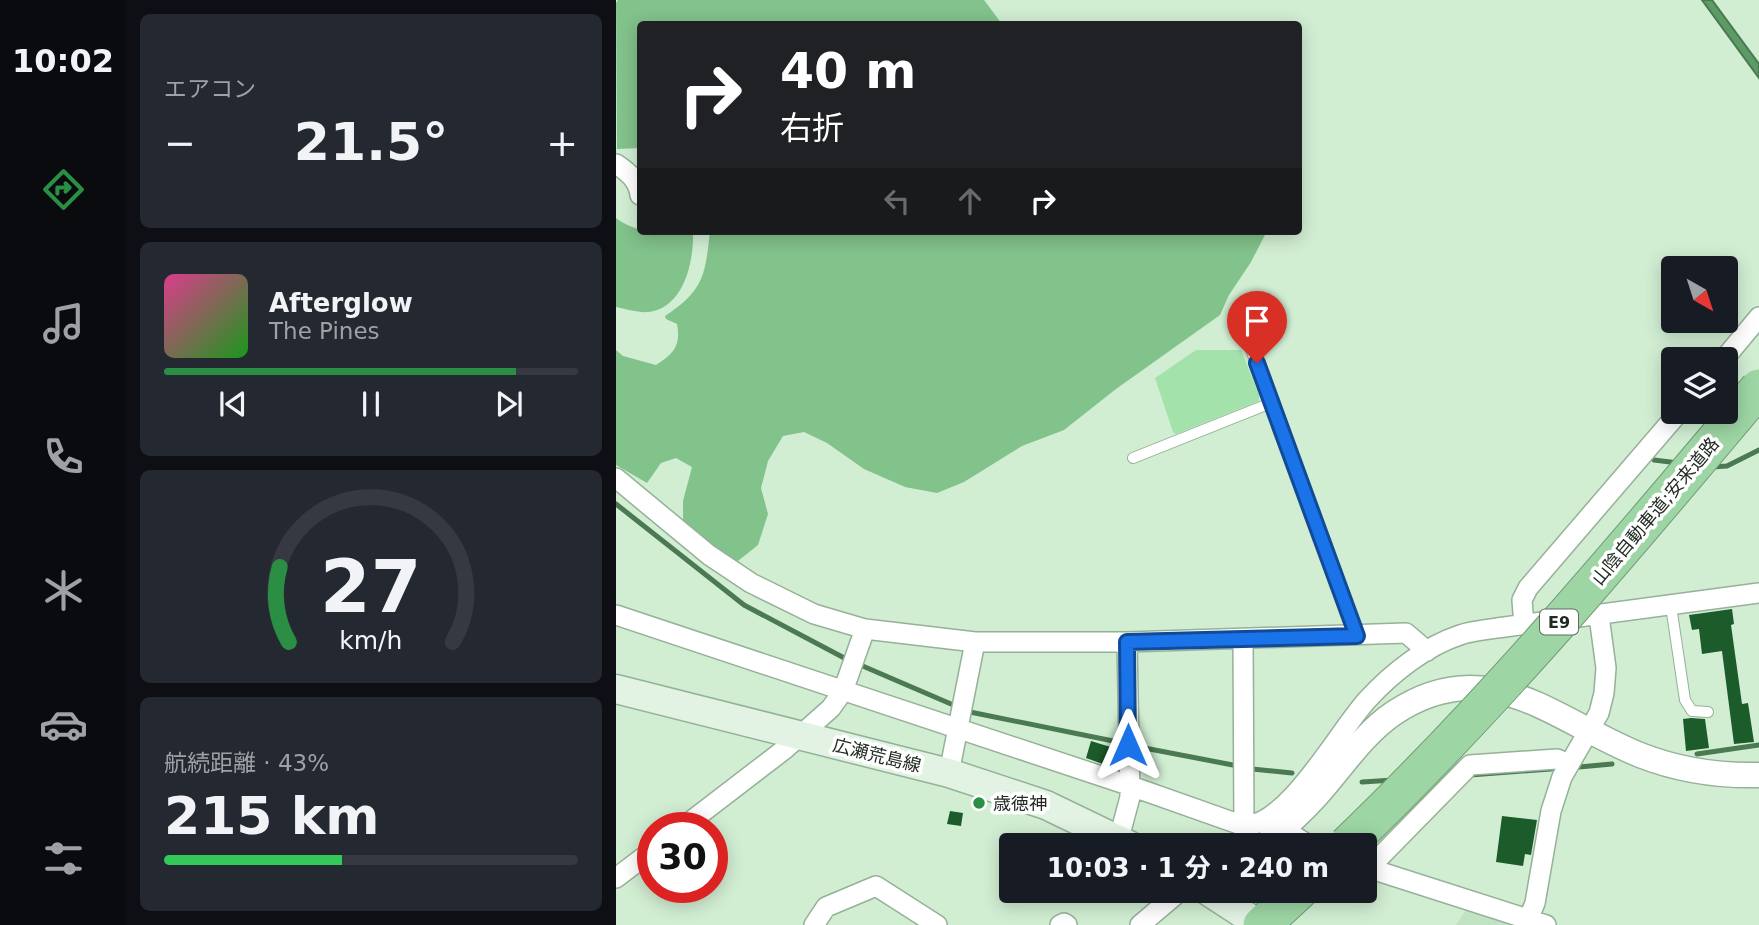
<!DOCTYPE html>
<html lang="ja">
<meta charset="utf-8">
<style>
:root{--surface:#171b24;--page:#242831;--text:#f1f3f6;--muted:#9ea1a6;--line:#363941;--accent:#2b8f43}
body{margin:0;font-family:"DejaVu Sans","Noto Sans JP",sans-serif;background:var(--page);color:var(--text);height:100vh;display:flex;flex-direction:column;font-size:26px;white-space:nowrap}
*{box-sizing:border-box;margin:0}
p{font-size:23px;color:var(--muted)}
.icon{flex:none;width:38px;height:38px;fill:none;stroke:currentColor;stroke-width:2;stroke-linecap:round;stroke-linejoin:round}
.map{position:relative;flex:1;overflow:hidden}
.sheet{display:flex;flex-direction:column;gap:14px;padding:14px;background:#0d0f14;width:490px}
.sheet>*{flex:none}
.hud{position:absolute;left:21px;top:21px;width:665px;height:214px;border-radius:7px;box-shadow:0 4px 18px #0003;background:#202124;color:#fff;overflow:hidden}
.needle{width:46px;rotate:141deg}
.buttons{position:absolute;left:1045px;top:256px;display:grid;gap:14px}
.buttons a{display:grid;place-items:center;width:77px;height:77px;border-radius:7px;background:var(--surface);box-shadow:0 4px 18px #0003;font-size:35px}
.speed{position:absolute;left:21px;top:812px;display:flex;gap:14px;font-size:35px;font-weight:700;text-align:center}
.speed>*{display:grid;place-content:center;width:91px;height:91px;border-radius:50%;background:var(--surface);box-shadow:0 4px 18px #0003;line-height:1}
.speed .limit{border:10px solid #d22;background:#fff;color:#111}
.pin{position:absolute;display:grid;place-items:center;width:60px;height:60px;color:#fff;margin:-72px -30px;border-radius:50% 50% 50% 0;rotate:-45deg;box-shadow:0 0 7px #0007}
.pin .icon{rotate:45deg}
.me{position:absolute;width:77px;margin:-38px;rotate:0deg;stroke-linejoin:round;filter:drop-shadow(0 0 5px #0008)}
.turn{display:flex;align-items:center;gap:24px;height:147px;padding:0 28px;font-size:32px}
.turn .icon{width:91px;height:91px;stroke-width:2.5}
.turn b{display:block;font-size:49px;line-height:60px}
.lanes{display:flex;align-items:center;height:66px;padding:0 28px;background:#0003;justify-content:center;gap:35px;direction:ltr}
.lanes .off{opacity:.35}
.big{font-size:52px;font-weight:700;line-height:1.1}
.sheet .card{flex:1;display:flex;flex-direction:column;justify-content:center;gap:10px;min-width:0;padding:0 24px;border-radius:10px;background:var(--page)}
.sheet .dial{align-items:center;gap:0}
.dial svg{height:182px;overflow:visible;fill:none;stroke:var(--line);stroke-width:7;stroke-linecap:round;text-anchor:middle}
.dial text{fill:var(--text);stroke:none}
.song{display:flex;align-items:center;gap:21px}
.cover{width:84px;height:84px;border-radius:10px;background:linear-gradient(135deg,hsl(330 70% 55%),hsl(120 70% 35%))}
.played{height:7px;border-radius:4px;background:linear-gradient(90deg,var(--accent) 85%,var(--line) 85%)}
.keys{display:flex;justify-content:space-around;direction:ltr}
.heat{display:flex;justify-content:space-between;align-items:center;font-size:38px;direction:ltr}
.charge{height:10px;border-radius:5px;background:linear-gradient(90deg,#34c759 43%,var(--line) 0)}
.trip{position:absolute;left:383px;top:833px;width:378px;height:70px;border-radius:7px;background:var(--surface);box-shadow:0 4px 18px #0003;font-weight:700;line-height:70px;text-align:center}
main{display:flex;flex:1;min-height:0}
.tabs{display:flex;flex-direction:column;width:126px;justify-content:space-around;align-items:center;background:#090b0e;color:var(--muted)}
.tabs .icon{width:49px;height:49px}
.tabs .current{color:var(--accent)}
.tabs b{font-size:32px;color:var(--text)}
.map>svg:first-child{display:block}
.built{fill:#c0e3c4}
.green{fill:#a3e2ab}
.forest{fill:#82c28b}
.water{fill:#5d9b66;stroke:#4b7952;stroke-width:2}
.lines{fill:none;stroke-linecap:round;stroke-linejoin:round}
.stream{stroke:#4b7952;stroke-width:5}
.building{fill:#1c5b2a}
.service-casing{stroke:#95b198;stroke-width:12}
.minor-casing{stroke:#95b198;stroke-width:22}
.tertiary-casing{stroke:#95b198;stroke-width:27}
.secondary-casing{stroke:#95b198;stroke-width:31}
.motorway-casing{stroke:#719a76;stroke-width:39}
.service{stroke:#fff;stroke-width:10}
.minor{stroke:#fff;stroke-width:19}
.tertiary{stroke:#fff;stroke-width:24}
.secondary{stroke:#e2f3e4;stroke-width:28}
.motorway{stroke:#9dd6a4;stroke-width:37}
.motorway-bridge-casing{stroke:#719a76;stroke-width:39;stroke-linecap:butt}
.motorway-bridge{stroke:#9dd6a4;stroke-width:37}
.route-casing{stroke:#114b97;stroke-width:18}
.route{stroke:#1a73e8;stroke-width:12}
.poi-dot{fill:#2b8f43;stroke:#fff;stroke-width:2.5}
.labels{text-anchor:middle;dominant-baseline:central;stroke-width:7;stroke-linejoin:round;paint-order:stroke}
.shield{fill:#fff;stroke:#636b64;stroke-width:2}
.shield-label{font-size:16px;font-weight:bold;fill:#202b22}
.street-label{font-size:18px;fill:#202b22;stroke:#fff}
.poi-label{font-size:18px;fill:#202b22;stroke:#fff;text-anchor:start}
</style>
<main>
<nav class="tabs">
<b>10:02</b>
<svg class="icon current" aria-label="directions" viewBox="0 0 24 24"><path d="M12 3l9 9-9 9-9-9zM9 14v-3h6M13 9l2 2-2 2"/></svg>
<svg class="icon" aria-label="music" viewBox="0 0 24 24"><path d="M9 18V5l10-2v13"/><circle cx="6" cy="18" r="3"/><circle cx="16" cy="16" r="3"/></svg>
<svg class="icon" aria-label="phone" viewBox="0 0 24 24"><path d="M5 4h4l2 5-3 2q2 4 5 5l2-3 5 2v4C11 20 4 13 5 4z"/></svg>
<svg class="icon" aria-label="climate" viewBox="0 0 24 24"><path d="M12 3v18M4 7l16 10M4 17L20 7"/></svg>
<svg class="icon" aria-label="car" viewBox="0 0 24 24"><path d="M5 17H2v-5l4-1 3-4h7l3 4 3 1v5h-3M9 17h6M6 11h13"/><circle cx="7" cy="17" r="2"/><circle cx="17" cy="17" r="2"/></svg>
<svg class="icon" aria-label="filters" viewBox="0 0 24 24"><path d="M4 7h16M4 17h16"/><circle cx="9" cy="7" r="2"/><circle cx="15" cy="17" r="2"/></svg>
</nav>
<section class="sheet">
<div class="card"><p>エアコン</p>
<div class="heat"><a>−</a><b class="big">21.5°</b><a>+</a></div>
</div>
<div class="card">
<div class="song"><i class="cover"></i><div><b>Afterglow</b><p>The Pines</p></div></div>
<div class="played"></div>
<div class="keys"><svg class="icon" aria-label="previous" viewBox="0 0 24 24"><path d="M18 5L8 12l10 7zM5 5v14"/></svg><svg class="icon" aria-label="pause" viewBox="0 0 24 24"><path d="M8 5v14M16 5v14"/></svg><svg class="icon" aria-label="next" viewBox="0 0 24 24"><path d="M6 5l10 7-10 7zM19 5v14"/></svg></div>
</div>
<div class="card dial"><svg viewBox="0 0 100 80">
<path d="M14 69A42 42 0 1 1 86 69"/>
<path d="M14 69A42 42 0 0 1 10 36" stroke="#2b8f43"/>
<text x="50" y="56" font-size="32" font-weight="700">27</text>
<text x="50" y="72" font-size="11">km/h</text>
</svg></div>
<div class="card"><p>航続距離 · 43%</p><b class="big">215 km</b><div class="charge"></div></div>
</section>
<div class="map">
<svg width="1143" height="925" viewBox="0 0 1143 925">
<rect width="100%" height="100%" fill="#d1eed3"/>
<path class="built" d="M851 908 903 925H840Z"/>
<path class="green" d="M580 350H625L643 395V401L560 434 557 432 539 378Z"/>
<path class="forest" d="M2 0H368L386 24H24V148L1 149 0 3Z
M0 218C24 236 48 231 77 231 78 260 69 307 33 312 23 313 10 309 0 307Z
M94 231H651L635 262 613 295 604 315 500 389 448 430 406 446 348 482 321 493 289 487 248 469 211 443 188 432 167 436 152 461 145 488 152 514 142 545 122 561 94 548 67 522V501L76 467 60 458 45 463 31 483 0 465V350L7 356 40 365C58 353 65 346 61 324L50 319 49 316C88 290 89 276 94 231Z"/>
<path class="water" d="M1086 0H1096L1143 64V78Z"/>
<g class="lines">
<path class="stream" d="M1038 460 1062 463
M1096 467 1111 466 1143 450
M0 504 128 605 234 661
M242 664 342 707
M354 712 507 743
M518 746 622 766
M1081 754 1143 745
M963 767 996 764
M636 769 676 773
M854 775 935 769
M746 782 778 780"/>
</g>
<path class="building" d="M1116 609 1118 624 1115 625 1126 704 1132 703 1138 742 1118 744 1106 651 1086 654 1083 629 1076 630 1073 615Z
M1075 718 1089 719 1093 748 1070 751 1067 719Z
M475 741 501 749V769L470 758Z
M334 811 347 813 345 826 331 824Z
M886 816 921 820 915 855 909 854 907 866 880 862Z"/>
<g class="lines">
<defs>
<path id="service" d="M633 344 742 635
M517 458 655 403
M1055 606 1069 700 1076 711 1092 712"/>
<path id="minor" d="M0 164C12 172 22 180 24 195
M1108 359 1143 317
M0 478 93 555 135 583 198 614 249 629 359 642H511L790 633 811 651
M0 615 512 785 628 826C673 825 723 730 752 699 776 673 810 646 844 635 856 631 869 630 881 628L1143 593
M908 625 906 600 912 588 1064 411
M627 639 628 826
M333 773 359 642
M66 828 169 749 215 708 227 691 249 629
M667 829 693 845
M501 839 506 827 514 797 511 642
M749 867 930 925
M753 868 854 765 941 759 953 764
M0 878 37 850
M198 925 210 907 260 886 321 925
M444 925 448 923 451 925
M524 925 564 891
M910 925 919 903 935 811 946 777 983 713 988 693 990 668 983 616"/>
<path id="tertiary" d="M648 845C667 829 686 812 702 794 727 766 747 734 778 713 872 650 939 721 1024 755 1062 770 1102 776 1143 775"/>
<path id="secondary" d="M0 689 333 773 430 805 513 845
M592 891 644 925"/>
<path id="motorway" d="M646 925 683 891"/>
</defs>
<use href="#service" class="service-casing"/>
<use href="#minor" class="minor-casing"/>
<use href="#tertiary" class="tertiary-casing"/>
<use href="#secondary" class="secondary-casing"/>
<use href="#motorway" class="motorway-casing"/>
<use href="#service" class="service"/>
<use href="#minor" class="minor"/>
<use href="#tertiary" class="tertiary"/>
<use href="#secondary" class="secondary"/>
<use href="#motorway" class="motorway"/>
<defs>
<path id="motorway-bridge" d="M731 845C879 703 1011 545 1143 388"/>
</defs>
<use href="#motorway-bridge" class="motorway-bridge-casing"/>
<use href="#motorway-bridge" class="motorway-bridge"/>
</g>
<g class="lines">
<defs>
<path id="route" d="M512 745 511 642 741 636 641 363"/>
</defs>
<use href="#route" class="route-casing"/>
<use href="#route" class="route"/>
</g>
<circle class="poi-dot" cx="363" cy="803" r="7"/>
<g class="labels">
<rect class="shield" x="924" y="609.5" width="38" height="25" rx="5"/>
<g class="shield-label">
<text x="943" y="622">E9</text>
</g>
<g class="street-label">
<text transform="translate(1039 511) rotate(-50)">山陰自動車道;安来道路</text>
<text transform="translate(261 755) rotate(14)">広瀬荒島線</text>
</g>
<g class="poi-label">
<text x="377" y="803">歳徳神</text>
</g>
</g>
</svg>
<div class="buttons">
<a><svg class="needle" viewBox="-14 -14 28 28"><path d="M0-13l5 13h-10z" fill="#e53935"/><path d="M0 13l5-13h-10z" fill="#9ea1a6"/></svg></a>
<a><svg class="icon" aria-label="layers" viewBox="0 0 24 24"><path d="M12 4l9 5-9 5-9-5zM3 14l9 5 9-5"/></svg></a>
</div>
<div class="speed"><div class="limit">30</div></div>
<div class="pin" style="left:641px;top:363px;background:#d93025"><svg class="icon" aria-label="arrive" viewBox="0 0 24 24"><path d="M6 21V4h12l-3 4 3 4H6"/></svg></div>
<svg class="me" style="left:512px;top:745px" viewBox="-20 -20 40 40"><path d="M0-17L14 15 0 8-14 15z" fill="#1a73e8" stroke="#fff" stroke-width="4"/></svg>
<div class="trip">10:03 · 1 分 · 240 m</div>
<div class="hud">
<div class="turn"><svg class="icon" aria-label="right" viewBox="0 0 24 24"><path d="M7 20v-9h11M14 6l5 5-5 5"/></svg><div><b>40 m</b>右折</div></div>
<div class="lanes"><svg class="icon off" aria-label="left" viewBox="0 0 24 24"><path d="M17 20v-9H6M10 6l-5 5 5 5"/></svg><svg class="icon off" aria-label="ahead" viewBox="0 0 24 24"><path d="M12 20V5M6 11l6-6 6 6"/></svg><svg class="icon" aria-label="right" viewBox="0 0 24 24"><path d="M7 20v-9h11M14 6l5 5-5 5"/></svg></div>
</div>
</div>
</main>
